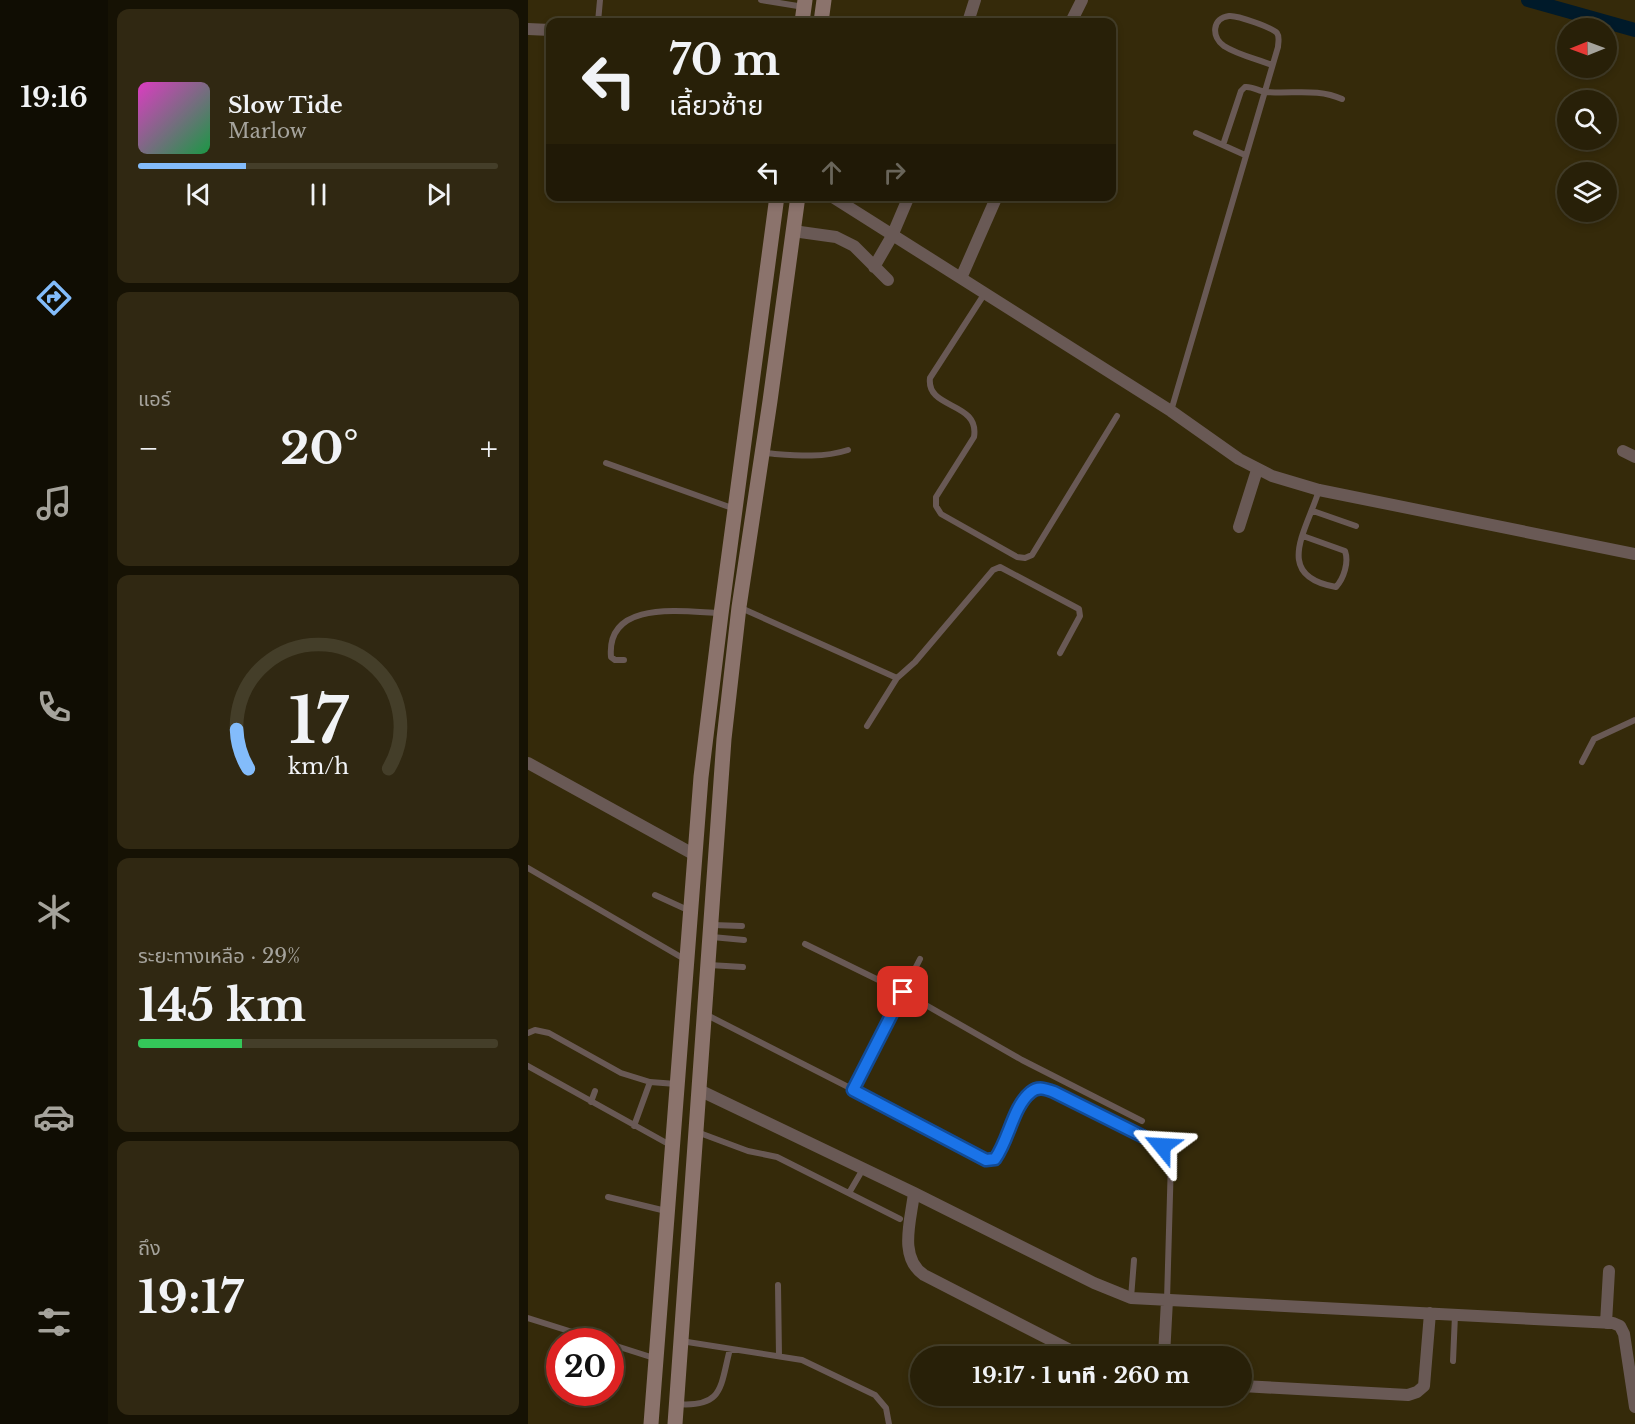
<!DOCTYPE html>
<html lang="th">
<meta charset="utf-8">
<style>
:root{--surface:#282008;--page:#302812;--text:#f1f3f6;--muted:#a5a39c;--line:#443e29;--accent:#83bcfb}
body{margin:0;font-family:"Libre Baskerville","Noto Sans Thai",serif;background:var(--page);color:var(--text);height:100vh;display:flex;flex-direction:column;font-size:22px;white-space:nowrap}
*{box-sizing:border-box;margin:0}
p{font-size:20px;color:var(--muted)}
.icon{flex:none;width:33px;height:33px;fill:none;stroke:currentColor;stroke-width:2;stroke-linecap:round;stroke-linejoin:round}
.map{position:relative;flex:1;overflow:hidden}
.panel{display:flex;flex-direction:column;gap:9px;padding:9px;background:#161204;width:420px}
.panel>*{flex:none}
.top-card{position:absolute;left:18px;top:18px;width:570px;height:183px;border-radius:12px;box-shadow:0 3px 9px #0003,0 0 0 2px var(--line);background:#282008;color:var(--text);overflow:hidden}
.needle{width:39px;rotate:269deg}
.buttons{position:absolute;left:1029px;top:18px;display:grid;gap:12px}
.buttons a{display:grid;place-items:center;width:60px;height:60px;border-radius:50%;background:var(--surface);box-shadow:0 3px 9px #0003,0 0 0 2px var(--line);font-size:30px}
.speed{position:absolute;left:18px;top:1328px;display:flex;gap:12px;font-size:30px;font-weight:700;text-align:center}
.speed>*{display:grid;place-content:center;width:78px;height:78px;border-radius:50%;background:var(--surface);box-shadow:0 3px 9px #0003,0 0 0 2px var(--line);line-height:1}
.speed .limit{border:9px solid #d22;background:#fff;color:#111}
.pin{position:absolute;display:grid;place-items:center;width:51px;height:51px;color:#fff;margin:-26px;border-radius:12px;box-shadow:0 3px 9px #0006}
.me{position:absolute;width:66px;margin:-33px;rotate:297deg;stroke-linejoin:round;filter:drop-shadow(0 0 4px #0008)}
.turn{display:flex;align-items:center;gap:21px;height:126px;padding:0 24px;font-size:27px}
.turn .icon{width:78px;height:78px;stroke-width:2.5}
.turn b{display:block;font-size:42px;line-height:51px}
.lanes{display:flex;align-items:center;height:57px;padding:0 24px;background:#0003;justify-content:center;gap:30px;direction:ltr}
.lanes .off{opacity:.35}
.big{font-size:45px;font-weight:800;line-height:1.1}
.panel .card{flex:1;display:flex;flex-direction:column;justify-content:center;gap:9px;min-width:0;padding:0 21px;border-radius:12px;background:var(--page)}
.panel .dial{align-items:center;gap:0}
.dial svg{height:156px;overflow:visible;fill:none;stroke:var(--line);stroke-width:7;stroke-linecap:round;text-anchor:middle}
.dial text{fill:var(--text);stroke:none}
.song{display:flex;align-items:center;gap:18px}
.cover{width:72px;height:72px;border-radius:9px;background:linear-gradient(135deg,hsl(310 70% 55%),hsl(140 70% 35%))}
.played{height:6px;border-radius:3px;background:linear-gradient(90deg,var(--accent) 30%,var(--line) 30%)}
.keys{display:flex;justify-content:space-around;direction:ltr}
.heat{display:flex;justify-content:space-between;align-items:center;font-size:33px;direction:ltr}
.charge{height:9px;border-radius:4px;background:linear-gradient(90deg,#34c759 29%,var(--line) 0)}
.trip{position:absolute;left:382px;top:1346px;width:342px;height:60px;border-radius:30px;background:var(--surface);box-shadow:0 3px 9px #0003,0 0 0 2px var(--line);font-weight:800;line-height:60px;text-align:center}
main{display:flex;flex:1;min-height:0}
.menu{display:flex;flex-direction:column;width:108px;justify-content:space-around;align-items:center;background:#100d03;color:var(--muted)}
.menu .icon{width:42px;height:42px}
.menu .on{color:var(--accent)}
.menu b{font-size:27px;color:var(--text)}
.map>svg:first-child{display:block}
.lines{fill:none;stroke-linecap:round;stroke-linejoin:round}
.canal{stroke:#001a2a;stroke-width:14}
.service{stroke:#695955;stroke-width:6}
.minor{stroke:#695955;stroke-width:12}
.secondary{stroke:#8b736c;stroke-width:15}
.route-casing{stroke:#114b97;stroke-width:15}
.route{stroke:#1a73e8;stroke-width:10}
</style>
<main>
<nav class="menu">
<b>19:16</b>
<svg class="icon on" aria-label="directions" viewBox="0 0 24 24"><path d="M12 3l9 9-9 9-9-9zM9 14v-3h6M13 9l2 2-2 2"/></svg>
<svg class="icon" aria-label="music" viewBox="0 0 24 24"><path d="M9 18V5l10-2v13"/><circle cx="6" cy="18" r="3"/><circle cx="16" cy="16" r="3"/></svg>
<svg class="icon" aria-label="phone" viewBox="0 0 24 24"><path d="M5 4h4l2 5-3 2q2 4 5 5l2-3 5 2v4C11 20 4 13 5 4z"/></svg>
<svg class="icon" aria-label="climate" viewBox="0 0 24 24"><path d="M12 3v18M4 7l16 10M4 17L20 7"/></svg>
<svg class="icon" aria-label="car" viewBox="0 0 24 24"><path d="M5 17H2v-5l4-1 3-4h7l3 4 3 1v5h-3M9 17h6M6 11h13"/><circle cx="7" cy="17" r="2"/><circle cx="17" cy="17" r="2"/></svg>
<svg class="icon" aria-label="filters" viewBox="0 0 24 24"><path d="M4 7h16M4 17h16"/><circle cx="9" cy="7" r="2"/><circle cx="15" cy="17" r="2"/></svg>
</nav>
<section class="panel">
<div class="card">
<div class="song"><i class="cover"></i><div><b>Slow Tide</b><p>Marlow</p></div></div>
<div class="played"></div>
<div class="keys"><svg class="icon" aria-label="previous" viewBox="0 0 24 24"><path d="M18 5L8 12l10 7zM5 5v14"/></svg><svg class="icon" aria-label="pause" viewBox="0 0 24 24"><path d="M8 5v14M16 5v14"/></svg><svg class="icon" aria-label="next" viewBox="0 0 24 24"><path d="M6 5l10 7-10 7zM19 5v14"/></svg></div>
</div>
<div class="card"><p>แอร์</p>
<div class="heat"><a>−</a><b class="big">20°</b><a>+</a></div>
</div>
<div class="card dial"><svg viewBox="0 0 100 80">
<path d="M14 69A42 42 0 1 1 86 69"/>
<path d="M14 69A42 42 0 0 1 8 49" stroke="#83bcfb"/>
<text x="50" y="56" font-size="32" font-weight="700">17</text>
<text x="50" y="72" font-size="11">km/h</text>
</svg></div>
<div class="card"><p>ระยะทางเหลือ · 29%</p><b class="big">145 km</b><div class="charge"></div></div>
<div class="card"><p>ถึง</p><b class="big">19:17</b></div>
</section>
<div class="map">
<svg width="1107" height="1424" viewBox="0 0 1107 1424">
<rect width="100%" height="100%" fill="#352a0a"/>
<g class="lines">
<path class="canal" d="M1000 0 1107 30"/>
<path class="service" d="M233 0 276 7
M70 22 72 0
M668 133 717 155
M695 145 713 91 717 87C725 86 731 92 739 92 765 94 790 88 814 99
M457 293 402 378C398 410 452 401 446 437L408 497V506L413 514 489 557 497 558 504 555 589 416
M643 411 750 47C750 43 752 37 749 33 745 28 709 15 701 16 684 18 683 37 696 46 710 55 729 59 744 65
M235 453C264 455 292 459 320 450
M78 463 207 509
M785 511 828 526
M775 536 817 551C821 562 816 578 808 587 744 576 779 530 791 490
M213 608 369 678 387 662 465 570 472 567 551 609 552 616 532 653
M96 660H87L83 657C78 599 156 612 192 613
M339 726 369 678
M1054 762 1066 739 1107 720
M0 868 158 960
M127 895 162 911
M185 925 214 926
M184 937 216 940
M277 944 375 992 494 1060 614 1121
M181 965 215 967
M177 1014 381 1118 457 1160 467 1159C481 1140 485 1106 503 1092 510 1086 518 1089 526 1092L634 1146 641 1152 643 1160 639 1300
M0 1033 7 1030 21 1033 93 1073 122 1082 148 1084
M0 1066 144 1146
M325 1090 392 959
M63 1102 67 1091
M106 1126 122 1082
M169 1132 220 1151 249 1157 372 1219
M321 1193 335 1169
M80 1197 138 1211
M250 1285 251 1356
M603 1298 606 1260
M0 1318 73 1341
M153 1341 274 1360 347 1395 358 1408 361 1424
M82 1344 126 1358
M925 1361 927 1315
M148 1404C196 1408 192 1387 202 1349"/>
<path class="minor" d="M440 22 447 0
M543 22 554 0
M0 29 22 30
M303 196 643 411 711 459 744 476 791 490 1107 554
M265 231 308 237 326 246 360 280
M346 267 364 236 381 196
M433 278 469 196
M1095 451 1107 457
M711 527 729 470
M0 763 167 855
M171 1090 386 1193 566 1283 603 1298 1085 1323 1092 1326 1096 1334 1107 1407
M386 1193C383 1220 370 1257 396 1275L554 1356
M1078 1323 1081 1271
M636 1356 639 1300
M714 1386 880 1395 889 1392 896 1386 902 1313"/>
<path class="secondary" d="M274 22 277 0
M293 22 296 0
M123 1424 173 777 193 614 249 196
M147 1424 196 739 211 607 242 401 270 196"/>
</g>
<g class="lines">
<defs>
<path id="route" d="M375 992 325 1090 458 1160 467 1159C481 1140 485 1106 503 1092 510 1086 518 1089 526 1092L634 1146"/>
</defs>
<use href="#route" class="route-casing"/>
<use href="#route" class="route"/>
</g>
</svg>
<div class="buttons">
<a><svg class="needle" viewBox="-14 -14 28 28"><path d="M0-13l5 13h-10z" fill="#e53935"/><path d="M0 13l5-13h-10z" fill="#a5a39c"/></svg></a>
<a><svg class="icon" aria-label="search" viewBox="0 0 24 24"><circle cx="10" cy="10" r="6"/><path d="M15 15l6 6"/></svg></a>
<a><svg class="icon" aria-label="layers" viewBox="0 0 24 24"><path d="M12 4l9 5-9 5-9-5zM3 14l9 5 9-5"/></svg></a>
</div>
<div class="speed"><div class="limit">20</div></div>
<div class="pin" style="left:375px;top:992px;background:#d93025"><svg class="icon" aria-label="arrive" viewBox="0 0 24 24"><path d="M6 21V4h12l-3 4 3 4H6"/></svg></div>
<svg class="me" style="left:634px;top:1146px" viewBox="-20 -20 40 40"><path d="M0-17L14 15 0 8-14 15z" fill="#1a73e8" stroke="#fff" stroke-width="4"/></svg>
<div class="trip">19:17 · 1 นาที · 260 m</div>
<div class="top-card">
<div class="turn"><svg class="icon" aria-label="left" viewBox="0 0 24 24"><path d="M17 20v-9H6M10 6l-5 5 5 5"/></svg><div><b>70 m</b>เลี้ยวซ้าย</div></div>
<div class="lanes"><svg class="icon" aria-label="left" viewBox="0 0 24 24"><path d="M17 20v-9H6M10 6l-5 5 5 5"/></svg><svg class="icon off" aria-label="ahead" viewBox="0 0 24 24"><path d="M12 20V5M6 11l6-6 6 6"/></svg><svg class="icon off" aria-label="right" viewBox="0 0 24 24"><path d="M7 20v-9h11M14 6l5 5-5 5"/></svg></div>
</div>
</div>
</main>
